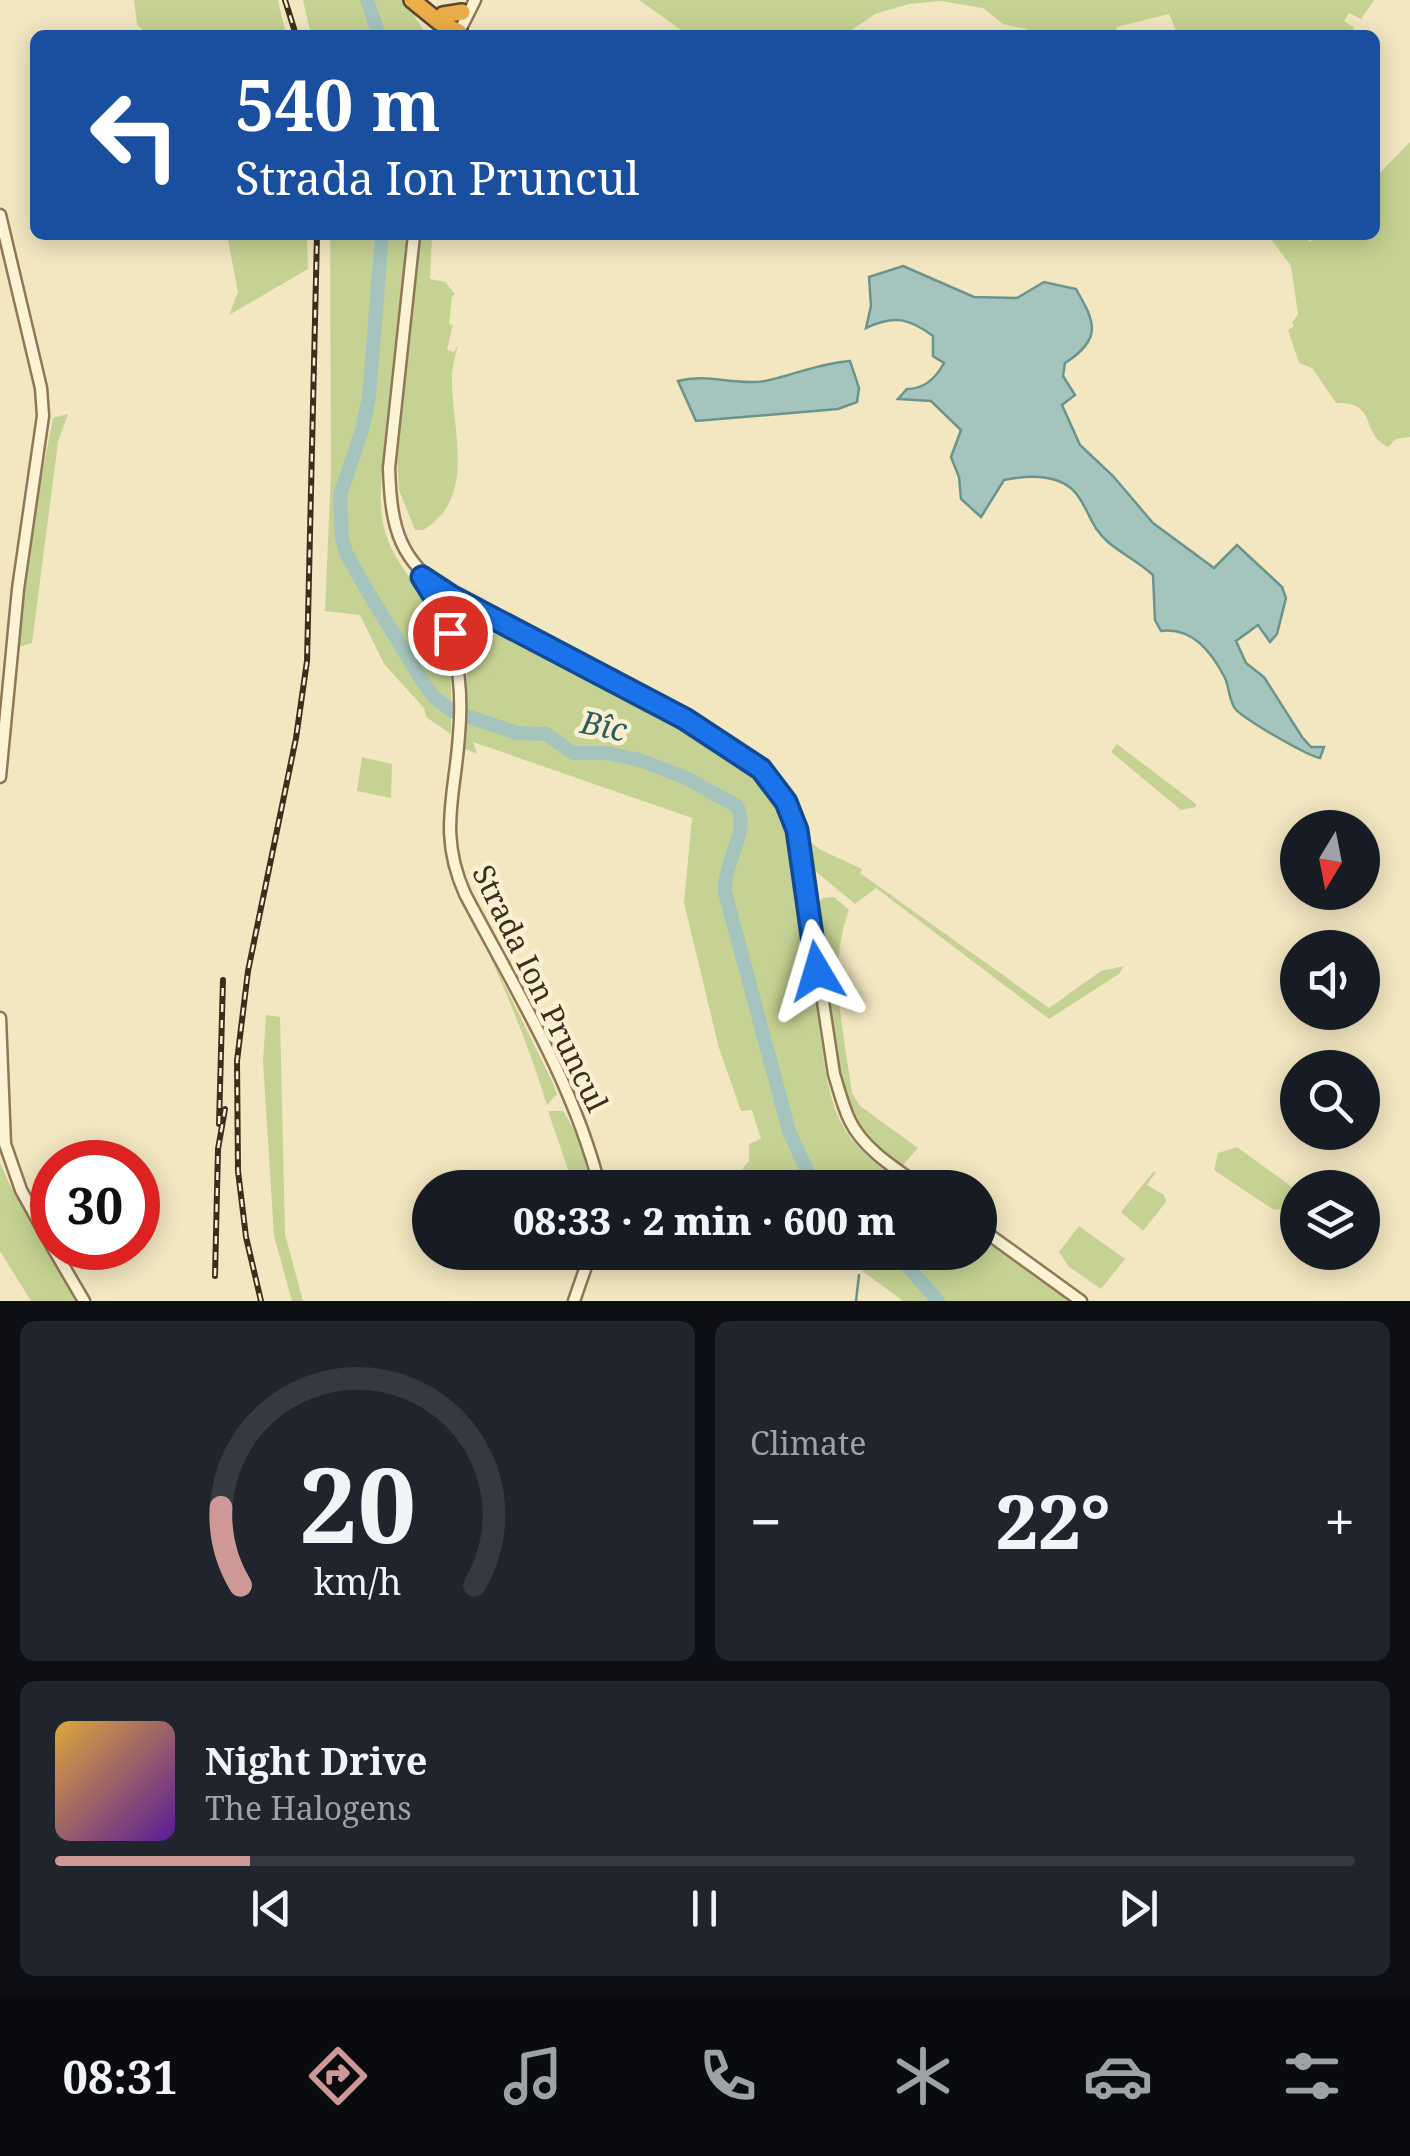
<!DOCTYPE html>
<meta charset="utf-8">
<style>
:root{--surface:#171b24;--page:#20242c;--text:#f1f3f6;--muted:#9ea1a6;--line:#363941;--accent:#ce9896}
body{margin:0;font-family:"Noto Serif",serif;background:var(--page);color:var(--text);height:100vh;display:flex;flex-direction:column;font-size:38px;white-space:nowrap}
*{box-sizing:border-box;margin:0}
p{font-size:32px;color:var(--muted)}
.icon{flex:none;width:55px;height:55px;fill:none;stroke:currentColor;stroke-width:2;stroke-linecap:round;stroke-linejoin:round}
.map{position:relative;height:1301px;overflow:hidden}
.sheet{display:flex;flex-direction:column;gap:20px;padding:20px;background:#0d0f14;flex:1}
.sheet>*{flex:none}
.banner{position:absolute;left:30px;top:30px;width:1350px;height:210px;border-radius:15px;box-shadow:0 5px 25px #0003;background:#1a4fa0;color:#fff;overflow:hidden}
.needle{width:65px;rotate:190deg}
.buttons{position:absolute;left:1280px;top:810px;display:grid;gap:20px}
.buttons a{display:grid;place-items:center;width:100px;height:100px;border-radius:50%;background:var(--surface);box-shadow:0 5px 25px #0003;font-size:50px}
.speed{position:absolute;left:30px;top:1140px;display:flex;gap:20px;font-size:50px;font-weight:700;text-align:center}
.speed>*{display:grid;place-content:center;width:130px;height:130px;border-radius:50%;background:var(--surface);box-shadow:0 5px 25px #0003;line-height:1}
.speed .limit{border:15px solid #d22;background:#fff;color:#111}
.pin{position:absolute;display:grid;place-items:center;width:85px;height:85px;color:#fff;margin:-42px;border:5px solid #fff;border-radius:50%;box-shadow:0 2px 10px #0007}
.me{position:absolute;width:110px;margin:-55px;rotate:353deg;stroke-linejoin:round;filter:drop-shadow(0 0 8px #0008)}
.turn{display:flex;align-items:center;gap:35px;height:210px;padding:0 40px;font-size:45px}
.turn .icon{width:130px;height:130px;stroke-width:2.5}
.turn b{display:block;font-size:70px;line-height:85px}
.big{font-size:75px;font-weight:800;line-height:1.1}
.sheet .widget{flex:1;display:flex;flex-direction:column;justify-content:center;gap:15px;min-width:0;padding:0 35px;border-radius:15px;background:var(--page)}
.sheet .dial{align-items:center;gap:0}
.dial svg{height:260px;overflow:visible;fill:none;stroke:var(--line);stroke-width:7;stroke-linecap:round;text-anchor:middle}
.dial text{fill:var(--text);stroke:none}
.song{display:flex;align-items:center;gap:30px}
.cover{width:120px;height:120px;border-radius:15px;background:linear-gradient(135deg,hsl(40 70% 55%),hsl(270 70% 35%))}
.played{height:10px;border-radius:5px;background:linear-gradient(90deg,var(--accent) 15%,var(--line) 15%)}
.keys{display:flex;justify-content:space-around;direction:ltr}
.heat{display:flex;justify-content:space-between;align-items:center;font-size:55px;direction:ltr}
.sheet .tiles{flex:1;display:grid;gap:20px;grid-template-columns:1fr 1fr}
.widget:last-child{grid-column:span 2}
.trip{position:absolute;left:412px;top:1170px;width:585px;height:100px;border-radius:50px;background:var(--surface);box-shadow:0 5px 25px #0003;font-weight:800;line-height:100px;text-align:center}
.tab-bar{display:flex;height:160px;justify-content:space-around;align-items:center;background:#090b0e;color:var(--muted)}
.tab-bar .icon{width:70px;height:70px}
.tab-bar .current{color:var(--accent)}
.tab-bar b{font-size:45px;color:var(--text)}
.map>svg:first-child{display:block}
.green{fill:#c6d293}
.water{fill:#a4c4bd;stroke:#6a948c;stroke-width:2.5}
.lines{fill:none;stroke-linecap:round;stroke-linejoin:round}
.stream{stroke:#6a948c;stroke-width:2.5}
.river{stroke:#a4c4bd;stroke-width:14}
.minor-casing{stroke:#8e7856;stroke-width:15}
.highway-casing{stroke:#5b452b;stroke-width:20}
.minor{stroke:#fcf3d5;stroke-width:10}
.highway{stroke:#ebae49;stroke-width:15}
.rail-casing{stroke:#3c2e1c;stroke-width:6}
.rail{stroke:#f9f0d1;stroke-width:2.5;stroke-dasharray:8;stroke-linecap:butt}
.route-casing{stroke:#114b97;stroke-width:25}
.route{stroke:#1a73e8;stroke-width:18}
.labels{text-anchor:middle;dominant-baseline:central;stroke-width:9;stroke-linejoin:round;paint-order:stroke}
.street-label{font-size:30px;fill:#3c2e1c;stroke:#f9f0d1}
.water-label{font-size:32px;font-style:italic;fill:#2a5d5e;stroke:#f9f0d1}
</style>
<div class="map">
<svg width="1410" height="1301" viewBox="0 0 1410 1301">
<rect width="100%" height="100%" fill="#f2e7c1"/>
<path class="green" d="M134 0H278L286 35H149L137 25Z
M303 0H410L416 19 427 35H311Z
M639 0H1374L1361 19 1349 13 1344 21 1354 28 1352 31 1178 35 1169 14 1117 27 1114 35H1032L1027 29 1003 24 983 8 941 1 909 4 875 14 844 35H688Z
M1410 142V437L1396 439 1388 447C1359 432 1379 402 1336 403L1312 368 1299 363 1288 330 1294 326 1292 323 1298 314 1291 266 1271 239 1262 235H1303L1310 242 1318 235H1375V178Z
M227 235H307L308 269 229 315 238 292Z
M330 235H410C401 303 391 371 385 439 383 466 378 496 383 523 390 558 413 580 432 608 455 644 451 693 451 734L426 717 424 708 384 664 360 615 325 611 331 472Z
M420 235H432L430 279 445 282 455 294 452 296 449 324 453 325 447 350 454 352 458 345C455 358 451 370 452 384 453 433 476 499 423 530H415L399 490 397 458Z
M68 414 58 442 32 643 19 647 31 530 53 418Z
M489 632C560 657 615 689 679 727 711 745 750 763 771 794 807 847 812 973 821 1039 825 1070 830 1109 848 1134 864 1157 890 1171 912 1187H755L741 1171 749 1161V1144L761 1139 752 1110 741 1111 719 1048 684 903 692 818 473 742 477 754 463 748C464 714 469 682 466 648Z
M1117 744 1196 804V807L1181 810 1111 752Z
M362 757 392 764 391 798 357 791Z
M444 811V850L451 876 552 1081 557 1094 547 1105C532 1056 513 1008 492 961 468 908 435 872 444 811Z
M806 839 821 850 862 869 860 873 1049 1008 1101 971 1124 966 1119 974 1049 1019 876 888 855 904 813 869Z
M834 897 849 910C827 968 844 1033 852 1093L860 1106 918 1148 902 1166 863 1136 852 1120 834 1055 828 1009 830 970 821 953 813 906 823 898Z
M266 1015 280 1017 285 1234 303 1301H292L274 1236 263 1062Z
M548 1111H563C578 1133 587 1161 589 1187H574Z
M1237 1147 1292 1187V1194L1282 1209 1274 1210 1214 1170 1218 1153Z
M0 1163 9 1183 76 1301H31L0 1251Z
M1153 1172H1156L1147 1185 1164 1195 1166 1202 1143 1231 1121 1212Z
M1079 1226 1125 1259 1101 1289 1069 1267 1059 1252Z
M980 1236 1070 1301H903L838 1253 980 1252Z"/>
<path class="water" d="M903 266 974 297 1017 298 1044 282 1076 289C1095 322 1103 339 1065 363L1063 376 1075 395 1062 405 1080 445 1113 476 1153 523 1214 568 1237 545 1282 587 1286 598 1277 634 1270 642 1258 625 1236 641 1246 663 1264 677 1302 737 1311 747H1324L1320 758C1308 756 1239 717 1234 707 1229 698 1229 687 1225 678 1211 651 1192 627 1161 631L1155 620 1153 575C1139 562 1122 554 1108 542 1091 527 1090 513 1078 496 1062 473 1028 475 1004 480L981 517 961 499 959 477 951 457 961 430 931 401 898 399 907 389C925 389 936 378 944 363L933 356V336C909 318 894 315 866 328L871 306 869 277Z
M850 361 859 388 857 402 838 409 696 421 678 381C708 373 736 386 765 381 794 375 820 363 850 361Z"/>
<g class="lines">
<path class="stream" d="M863 1266 870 1252
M856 1301 859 1275"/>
<path class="river" d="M367 0 379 35
M382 235 369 398 362 430 340 495 342 538 346 553 368 592 423 682 433 696 452 711 517 733 546 734 573 753H607L640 760 686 778 737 806C750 832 723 863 725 892L789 1131 808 1173 819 1188
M895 1252 938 1301"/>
<defs>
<path id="minor" d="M458 34 475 0
M0 215 41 388 43 416 18 589 0 777
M414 235 389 468C391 529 399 561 451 596L685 719 744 756 773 783 785 801 797 830 834 1074C839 1090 843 1107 850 1121 864 1150 898 1170 923 1188
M424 580C455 629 464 678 459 735 455 796 438 834 465 894 515 989 574 1083 600 1188
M0 1018 5 1144 21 1190 52 1246
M980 1228 1081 1301
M53 1248 84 1301
M574 1301 591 1252"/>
<path id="highway" d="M412 0 439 22 459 32
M443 15 462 12"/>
</defs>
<use href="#minor" class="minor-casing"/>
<use href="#highway" class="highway-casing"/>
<use href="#minor" class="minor"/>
<use href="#highway" class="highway"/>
<defs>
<path id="rail" d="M285 0 296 35
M219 1124 223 980
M215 1276 218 1149 225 1109
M261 1301 246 1237 238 1171 237 1061 248 971 296 738 307 661 317 235"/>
</defs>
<use href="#rail" class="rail-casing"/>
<use href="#rail" class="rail"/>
</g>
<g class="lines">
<defs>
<path id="route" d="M450 633 441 607 422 577 451 596 685 719 761 769 786 802 797 830 817 971"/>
</defs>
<use href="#route" class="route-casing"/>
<use href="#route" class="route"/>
</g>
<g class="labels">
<g class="street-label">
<text transform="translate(541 988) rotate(64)">Strada Ion Pruncul</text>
</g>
<g class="water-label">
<text transform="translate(604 725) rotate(11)">Bîc</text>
</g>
</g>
</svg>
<div class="buttons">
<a><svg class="needle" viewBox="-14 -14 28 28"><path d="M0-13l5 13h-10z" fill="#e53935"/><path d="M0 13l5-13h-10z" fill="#9ea1a6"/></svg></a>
<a><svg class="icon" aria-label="sound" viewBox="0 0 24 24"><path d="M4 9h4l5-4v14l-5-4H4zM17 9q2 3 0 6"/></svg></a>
<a><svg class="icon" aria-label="search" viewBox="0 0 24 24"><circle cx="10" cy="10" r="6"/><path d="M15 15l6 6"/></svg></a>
<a><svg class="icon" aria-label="layers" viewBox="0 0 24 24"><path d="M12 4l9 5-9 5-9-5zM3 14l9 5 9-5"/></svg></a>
</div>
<div class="speed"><div class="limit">30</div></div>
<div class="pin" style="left:450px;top:633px;background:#d93025"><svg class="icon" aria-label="arrive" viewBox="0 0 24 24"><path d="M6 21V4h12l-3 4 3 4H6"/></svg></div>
<svg class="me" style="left:817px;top:971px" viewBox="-20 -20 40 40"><path d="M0-17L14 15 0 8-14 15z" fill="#1a73e8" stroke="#fff" stroke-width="4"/></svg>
<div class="trip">08:33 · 2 min · 600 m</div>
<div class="banner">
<div class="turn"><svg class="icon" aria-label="left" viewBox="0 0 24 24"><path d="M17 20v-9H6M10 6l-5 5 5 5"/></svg><div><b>540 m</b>Strada Ion Pruncul</div></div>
</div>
</div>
<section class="sheet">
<div class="tiles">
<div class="widget dial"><svg viewBox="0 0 100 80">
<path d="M14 69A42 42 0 1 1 86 69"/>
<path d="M14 69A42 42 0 0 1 8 45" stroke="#ce9896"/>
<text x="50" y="56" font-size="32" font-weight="700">20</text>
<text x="50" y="72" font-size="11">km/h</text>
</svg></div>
<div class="widget"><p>Climate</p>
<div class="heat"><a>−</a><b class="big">22°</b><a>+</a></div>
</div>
<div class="widget">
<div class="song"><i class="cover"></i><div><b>Night Drive</b><p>The Halogens</p></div></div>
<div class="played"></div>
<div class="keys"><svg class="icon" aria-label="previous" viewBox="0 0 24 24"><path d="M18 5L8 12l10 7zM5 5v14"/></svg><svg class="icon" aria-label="pause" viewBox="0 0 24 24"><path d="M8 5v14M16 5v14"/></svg><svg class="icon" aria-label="next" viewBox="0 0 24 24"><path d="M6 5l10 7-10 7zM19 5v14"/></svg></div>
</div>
</div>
</section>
<nav class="tab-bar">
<b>08:31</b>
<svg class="icon current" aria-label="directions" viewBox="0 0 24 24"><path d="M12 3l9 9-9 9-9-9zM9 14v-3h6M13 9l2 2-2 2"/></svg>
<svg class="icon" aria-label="music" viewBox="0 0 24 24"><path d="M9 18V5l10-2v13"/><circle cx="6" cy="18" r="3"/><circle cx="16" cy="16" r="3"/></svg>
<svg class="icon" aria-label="phone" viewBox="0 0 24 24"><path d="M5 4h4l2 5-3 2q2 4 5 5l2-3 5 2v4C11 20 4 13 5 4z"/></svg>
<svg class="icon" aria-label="climate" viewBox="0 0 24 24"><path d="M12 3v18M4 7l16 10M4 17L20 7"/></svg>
<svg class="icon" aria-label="car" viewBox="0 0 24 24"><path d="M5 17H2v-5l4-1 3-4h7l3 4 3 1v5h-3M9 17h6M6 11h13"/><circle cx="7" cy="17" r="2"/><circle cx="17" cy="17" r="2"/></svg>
<svg class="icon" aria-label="filters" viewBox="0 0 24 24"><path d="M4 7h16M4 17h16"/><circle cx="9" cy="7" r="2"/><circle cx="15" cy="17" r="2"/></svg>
</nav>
